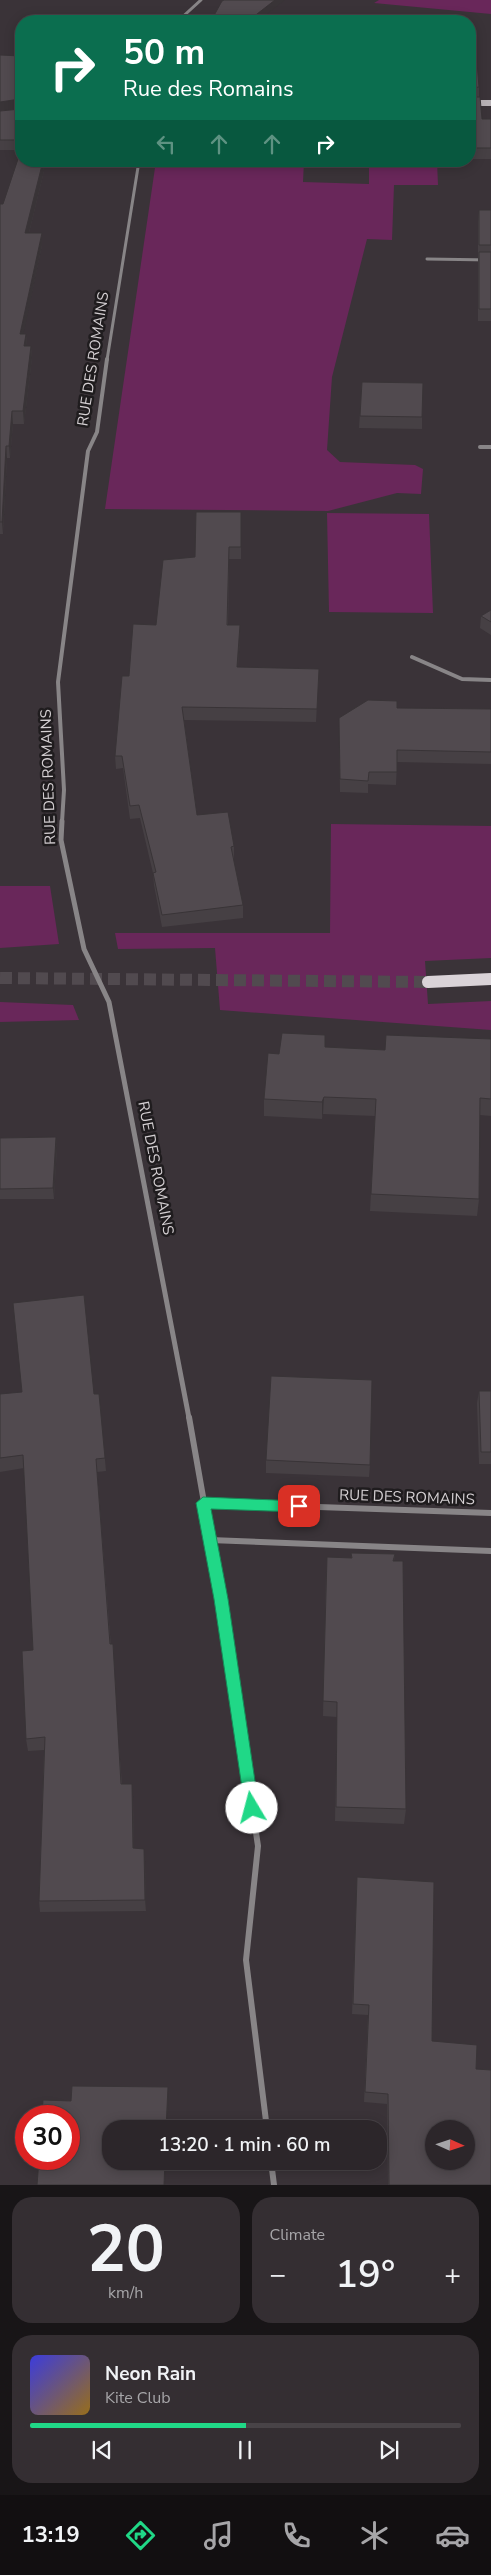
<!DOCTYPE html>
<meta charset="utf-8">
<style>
:root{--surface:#2c262a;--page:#342e32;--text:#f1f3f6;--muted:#a6a5a8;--line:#484347;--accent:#20d887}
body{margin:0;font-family:"Nunito Sans",sans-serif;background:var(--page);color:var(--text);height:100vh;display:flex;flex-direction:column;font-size:19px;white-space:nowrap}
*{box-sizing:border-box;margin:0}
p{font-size:16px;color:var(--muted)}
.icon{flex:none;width:28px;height:28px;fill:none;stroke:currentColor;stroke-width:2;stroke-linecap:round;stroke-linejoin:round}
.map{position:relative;height:2185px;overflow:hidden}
.details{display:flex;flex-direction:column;gap:12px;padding:12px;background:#181517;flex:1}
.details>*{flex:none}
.top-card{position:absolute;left:15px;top:15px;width:461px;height:152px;border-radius:20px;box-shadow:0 2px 12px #0003,0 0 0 1px var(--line);background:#0b6e4f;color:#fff;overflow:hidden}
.needle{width:32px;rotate:93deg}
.fabs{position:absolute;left:425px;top:2120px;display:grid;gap:10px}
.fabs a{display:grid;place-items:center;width:50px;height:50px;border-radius:50%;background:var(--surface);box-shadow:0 2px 12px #0003,0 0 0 1px var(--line);font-size:25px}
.speed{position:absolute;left:15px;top:2105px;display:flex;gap:10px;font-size:25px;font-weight:700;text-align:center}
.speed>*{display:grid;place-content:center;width:65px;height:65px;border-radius:50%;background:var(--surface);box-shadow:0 2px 12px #0003,0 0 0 1px var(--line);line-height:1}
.speed .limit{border:8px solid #d22;background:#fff;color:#111}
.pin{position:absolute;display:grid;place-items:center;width:42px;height:42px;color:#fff;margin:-21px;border-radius:10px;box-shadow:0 2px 8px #0006}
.me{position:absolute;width:55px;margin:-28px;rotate:352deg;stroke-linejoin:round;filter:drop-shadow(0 0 4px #0008)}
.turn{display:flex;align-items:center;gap:18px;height:105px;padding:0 25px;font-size:22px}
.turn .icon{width:65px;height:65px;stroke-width:2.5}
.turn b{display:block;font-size:35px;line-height:42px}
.lanes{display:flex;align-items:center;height:48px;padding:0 25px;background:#0003;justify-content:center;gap:25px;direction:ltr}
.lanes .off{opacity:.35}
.big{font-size:38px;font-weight:600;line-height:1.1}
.details .card{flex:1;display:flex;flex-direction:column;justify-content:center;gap:8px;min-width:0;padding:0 18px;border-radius:20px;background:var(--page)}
.details .dial{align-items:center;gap:0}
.dial b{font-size:65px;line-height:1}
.song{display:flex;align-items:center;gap:15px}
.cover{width:60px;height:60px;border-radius:8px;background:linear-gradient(135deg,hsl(240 70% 55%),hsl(40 70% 35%))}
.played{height:5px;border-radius:2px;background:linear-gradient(90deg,var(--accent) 50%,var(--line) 50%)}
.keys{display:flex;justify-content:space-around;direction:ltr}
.heat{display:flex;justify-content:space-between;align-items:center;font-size:28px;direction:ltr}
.details .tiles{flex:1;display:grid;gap:12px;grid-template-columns:1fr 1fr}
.card:last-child{grid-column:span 2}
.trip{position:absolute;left:102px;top:2120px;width:285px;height:50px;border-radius:20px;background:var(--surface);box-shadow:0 2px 12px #0003,0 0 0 1px var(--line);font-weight:600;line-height:50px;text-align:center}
.dock{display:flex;height:80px;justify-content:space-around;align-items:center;background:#120f11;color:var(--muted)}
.dock .icon{width:35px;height:35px}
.dock .on{color:var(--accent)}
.dock b{font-size:22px;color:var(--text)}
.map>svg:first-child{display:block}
.green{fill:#69275a}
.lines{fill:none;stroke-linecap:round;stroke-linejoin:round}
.primary-tunnel{stroke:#514a4f;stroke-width:12;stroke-dasharray:12 6;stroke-linecap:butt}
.street-far3{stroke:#888587;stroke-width:3}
.street-far2{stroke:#888587;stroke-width:4}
.street-far1{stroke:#888587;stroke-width:5}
.street{stroke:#888587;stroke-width:6}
.secondary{stroke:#b7b1b5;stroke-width:6}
.primary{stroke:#dad3d8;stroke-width:12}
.wall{fill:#464044}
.shaded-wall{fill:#393437}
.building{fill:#514a4f;stroke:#393437;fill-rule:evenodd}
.route{fill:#20d887;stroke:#158c58}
.labels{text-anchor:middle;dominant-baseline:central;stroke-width:5;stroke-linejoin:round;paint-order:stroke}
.street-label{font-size:15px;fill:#d4cfd2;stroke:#1f1c1e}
</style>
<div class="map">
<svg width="491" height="2185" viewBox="0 0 491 2185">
<rect width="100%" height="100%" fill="#3a3338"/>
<path class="green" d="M379 0H491V14L374 3Z
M156 161H304L303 182 369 184V161H437L438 185H394L392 240 367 239 332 377 327 450 340 462 415 465 423 469 421 494 397 493 328 511 105 509Z
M327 513 429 514 433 613 329 612Z
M331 824 491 826V958L425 961 428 1004 491 1001V1030L220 1010 215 948 118 949 115 933H330Z
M0 886H50L59 944 0 948Z
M0 1002 73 1005 79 1020 0 1022Z"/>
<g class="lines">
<path class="primary-tunnel" d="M0 978 428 982"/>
<path class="street-far3" d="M178 21 201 0
M427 259 491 260
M107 360 139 161"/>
<path class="street-far2" d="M480 447H491
M412 657 462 679 491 680
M62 822 64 790 58 682 88 451 97 432 107 359"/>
<path class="street-far1" d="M62 821 61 840 84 949 109 1002 189 1418"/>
<path class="street" d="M189 1417 221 1599 258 1846 246 1960 267 2129
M203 1503 491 1513
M210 1540 491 1551
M271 2161 274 2185"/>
<path class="secondary" d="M470 103H491"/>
<path class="primary" d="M428 982 491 979"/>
</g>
<path class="wall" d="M470 26 479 87V97L482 119H491V159H470Z
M0 55 21 56V150H0Z
M21 161H43L44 171 29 233H42V245L23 334H26L27 346H31L32 358 24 424H13L10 458H7L3 534H0V204H3Z
M479 210H491V321H478V221Z
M362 382 422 417V429L359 428Z
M241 512V559H229L228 625H240V638L238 667 319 669 316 722 184 720 197 815 234 846V859H233L243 905V918L162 927 154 885 153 873 140 818 130 819 123 768 116 769 115 756 129 676 156 625 195 557Z
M491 610V635L480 628 481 616Z
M397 708 491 709V764L397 762 396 785 368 784V793L340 792 339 718Z
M491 1039V1116L480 1115 479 1199 477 1216 370 1211 375 1116 323 1114 322 1119 264 1116V1099L279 1054 325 1047 385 1050Z
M56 1137 57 1148 54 1199H0V1138Z
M479 1391H491V1464H479L477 1403Z
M0 1394H99L106 1471 97 1472 122 1784 133 1796 134 1848 145 1861 146 1911 40 1912 39 1901 44 1750 28 1751 26 1739 33 1650 24 1468 0 1472Z
M266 1460 370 1465 369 1477 266 1473Z
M351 1553 395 1554 394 1561 406 1809 404 1824 335 1821 337 1717 323 1716 326 1572 351 1558Z
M357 1877 432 2041 476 2069 491 2185H388L387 2104 364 2102 368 2015 352 2014Z"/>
<path class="shaded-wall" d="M275 0H285L258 21H248Z
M20 99 21 109 0 111V102Z
M43 161 44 171 26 245 25 233Z
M42 233V245L21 346 20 334Z
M26 334 27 346H24Z
M31 346 32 358 24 424 23 411Z
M12 411 13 424 10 458 9 446Z
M6 446 7 458 3 534 2 522Z
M240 625V638L237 679V667Z
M324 1097 323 1114 322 1119V1102Z
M56 1137 57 1148 54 1199 53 1188Z
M132 1784 133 1796 134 1860 133 1848Z
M144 1849 145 1861 146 1911 145 1900Z
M168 2087 169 2097 167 2129H166Z
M165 2161H166L165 2185H164Z"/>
<path class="building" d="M224 0H275L248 21H211L222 1Z
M470 25H474L479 87 470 88Z
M0 55 21 56V100L20 99 0 102Z
M470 97H480L482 119H491V148H470Z
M21 109V140H0V111Z
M20 153 21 154V161H43L25 233H42L20 334H26L24 346H31L23 411H12L9 446H6L2 522H0V204H3Z
M479 210H491V245H479Z
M479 252H491V309H479Z
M362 382 423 383 422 417 360 416Z
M196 512H241V547H229L227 625H240L237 667 319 669 317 709 182 707 197 815 228 812 234 846 231 847 243 905 162 915 153 873 156 872 139 805 130 806 122 756H115L122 676H129L133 624 156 625 163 560 195 557Z
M491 610V622L481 616Z
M368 700 397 701V708L491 709V752L397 750V772H369L368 781 340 779 339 718Z
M282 1033 325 1035V1047L385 1050 386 1035 491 1039V1099L480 1098 479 1199 371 1194 376 1099 324 1097 322 1102 264 1099 268 1053 279 1054Z
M56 1137 53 1188 0 1189V1138Z
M84 1295 94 1394H99L105 1458 96 1459 110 1644H113L121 1784H132L133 1848 144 1849 145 1900 39 1901 45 1737 26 1739 22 1651 33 1650 23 1455 0 1458V1394L22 1392 13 1303Z
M271 1376 372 1380 370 1465 266 1460Z
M479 1391H491V1452H481Z
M351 1553 395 1554 393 1561H403L406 1809 336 1807 337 1702 323 1701 327 1557 352 1558Z
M357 1877 434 1882 432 2041 477 2045 476 2069 491 2070V2185H389L388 2094 365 2092 369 2005 353 2004ZM434 2129H466V2161H434Z
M72 2086 168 2087 166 2129H111V2161H165L164 2185H37L39 2159H69V2116H42L43 2100 71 2101Z"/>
<path class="route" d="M203 1497 299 1501 305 1506 299 1512 211 1509 228 1599 259 1808 257 1813 252 1815 247 1813 245 1808 214 1599 196 1503Z"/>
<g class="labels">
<g class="street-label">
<text transform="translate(93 359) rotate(-81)">RUE DES ROMAINS</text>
<text transform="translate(48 777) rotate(-92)">RUE DES ROMAINS</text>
<text transform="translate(156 1168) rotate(79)">RUE DES ROMAINS</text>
<text transform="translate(407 1497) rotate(2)">RUE DES ROMAINS</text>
</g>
</g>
</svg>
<div class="fabs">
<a><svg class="needle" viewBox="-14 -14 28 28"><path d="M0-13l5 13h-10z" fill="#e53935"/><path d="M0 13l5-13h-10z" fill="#a6a5a8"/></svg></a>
</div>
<div class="speed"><div class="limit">30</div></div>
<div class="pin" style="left:299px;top:1506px;background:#d93025"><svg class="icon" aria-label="arrive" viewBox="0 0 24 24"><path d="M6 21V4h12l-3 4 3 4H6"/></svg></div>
<svg class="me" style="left:252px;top:1808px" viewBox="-20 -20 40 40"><circle r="19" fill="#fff"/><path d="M0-13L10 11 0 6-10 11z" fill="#20d887"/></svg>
<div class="trip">13:20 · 1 min · 60 m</div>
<div class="top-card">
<div class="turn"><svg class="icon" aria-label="right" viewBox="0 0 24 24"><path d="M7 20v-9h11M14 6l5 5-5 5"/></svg><div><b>50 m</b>Rue des Romains</div></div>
<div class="lanes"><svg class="icon off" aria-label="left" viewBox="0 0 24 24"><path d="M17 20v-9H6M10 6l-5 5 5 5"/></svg><svg class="icon off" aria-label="ahead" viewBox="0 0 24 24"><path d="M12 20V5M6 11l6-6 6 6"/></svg><svg class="icon off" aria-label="ahead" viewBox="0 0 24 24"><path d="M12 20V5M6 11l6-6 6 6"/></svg><svg class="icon" aria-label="right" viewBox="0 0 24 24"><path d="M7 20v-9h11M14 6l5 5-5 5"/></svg></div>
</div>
</div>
<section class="details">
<div class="tiles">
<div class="card dial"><b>20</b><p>km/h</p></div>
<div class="card"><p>Climate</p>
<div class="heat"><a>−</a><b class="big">19°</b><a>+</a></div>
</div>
<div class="card">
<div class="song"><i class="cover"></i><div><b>Neon Rain</b><p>Kite Club</p></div></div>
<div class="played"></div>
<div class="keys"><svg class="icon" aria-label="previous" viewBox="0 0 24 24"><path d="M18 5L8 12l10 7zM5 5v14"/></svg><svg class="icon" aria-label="pause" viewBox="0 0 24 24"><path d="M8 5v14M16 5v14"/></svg><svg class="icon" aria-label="next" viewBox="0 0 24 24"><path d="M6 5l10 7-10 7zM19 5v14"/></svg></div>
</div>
</div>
</section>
<nav class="dock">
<b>13:19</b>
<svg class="icon on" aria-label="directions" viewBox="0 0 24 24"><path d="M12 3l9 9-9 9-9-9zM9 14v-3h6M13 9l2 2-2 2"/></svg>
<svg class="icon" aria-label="music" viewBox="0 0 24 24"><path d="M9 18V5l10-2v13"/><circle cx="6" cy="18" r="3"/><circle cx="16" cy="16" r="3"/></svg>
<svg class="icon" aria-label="phone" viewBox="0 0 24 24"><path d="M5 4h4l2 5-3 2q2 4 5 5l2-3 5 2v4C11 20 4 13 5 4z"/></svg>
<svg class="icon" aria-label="climate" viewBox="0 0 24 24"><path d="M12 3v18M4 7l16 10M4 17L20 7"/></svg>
<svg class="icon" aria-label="car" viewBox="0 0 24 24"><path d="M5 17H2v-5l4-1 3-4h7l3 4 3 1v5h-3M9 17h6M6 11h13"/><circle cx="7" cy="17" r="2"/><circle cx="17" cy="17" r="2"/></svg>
</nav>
